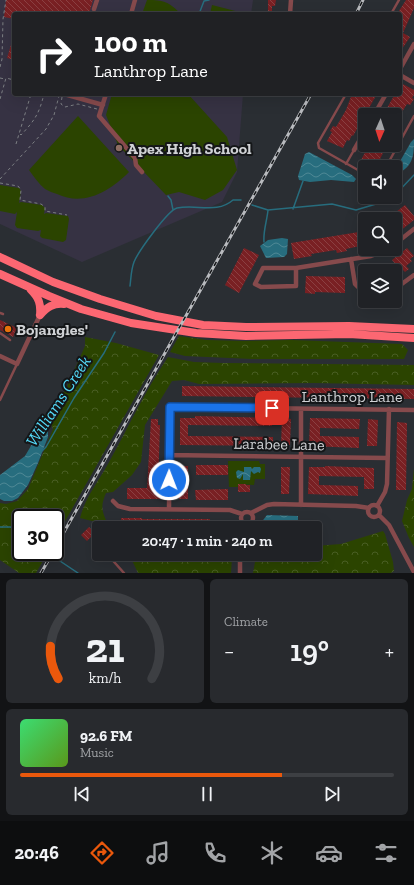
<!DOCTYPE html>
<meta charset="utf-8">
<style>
:root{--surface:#202226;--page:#282a2e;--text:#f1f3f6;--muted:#a2a4a7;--line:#3d3f43;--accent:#ea580c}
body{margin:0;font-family:"Zilla Slab",serif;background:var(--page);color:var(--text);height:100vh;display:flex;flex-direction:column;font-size:15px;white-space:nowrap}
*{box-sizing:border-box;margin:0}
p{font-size:13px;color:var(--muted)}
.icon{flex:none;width:22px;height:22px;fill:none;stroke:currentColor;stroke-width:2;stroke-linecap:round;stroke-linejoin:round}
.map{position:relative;height:573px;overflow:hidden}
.drawer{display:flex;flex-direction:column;gap:6px;padding:6px;background:#121315;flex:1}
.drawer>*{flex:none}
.guide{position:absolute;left:12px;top:12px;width:390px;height:84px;border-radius:4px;box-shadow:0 4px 16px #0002,0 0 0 1px var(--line);background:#202124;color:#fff;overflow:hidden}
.needle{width:26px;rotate:183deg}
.buttons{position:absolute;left:358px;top:108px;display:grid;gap:8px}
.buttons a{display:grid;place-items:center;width:44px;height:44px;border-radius:4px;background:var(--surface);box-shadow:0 4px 16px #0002,0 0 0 1px var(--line);font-size:20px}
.speed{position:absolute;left:12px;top:509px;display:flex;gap:8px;font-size:20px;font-weight:700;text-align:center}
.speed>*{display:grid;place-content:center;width:52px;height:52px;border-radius:50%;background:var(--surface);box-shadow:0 4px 16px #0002,0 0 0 1px var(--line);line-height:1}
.speed .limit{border:2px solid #111;border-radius:6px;background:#fff;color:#111}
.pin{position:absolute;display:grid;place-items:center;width:34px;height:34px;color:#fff;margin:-17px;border-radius:8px;box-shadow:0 2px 6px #0006}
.me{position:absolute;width:44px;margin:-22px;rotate:1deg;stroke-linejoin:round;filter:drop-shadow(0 0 3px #0008)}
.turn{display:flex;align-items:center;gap:14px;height:84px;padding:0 16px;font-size:18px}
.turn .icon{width:52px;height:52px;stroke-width:2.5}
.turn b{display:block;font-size:28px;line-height:34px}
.big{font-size:30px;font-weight:600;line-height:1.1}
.drawer .tile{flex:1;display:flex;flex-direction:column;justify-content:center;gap:6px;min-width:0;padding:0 14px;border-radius:6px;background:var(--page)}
.drawer .dial{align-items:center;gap:0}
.dial svg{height:104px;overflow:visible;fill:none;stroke:var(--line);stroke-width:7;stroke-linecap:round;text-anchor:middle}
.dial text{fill:var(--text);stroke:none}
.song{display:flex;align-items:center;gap:12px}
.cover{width:48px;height:48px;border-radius:6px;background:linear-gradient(135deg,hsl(140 70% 55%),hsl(90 70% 35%))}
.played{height:4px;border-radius:2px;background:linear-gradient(90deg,var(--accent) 70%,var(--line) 70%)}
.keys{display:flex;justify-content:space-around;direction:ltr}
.heat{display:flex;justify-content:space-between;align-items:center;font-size:22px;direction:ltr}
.drawer .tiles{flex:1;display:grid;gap:6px;grid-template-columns:1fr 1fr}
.tile:last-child{grid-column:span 2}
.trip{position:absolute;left:92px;top:521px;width:230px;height:40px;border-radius:4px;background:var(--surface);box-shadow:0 4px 16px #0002,0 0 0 1px var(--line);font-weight:600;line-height:40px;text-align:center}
.tab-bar{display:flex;height:64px;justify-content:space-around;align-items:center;background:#0d0e0f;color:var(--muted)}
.tab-bar .icon{width:28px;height:28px}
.tab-bar .selected{color:var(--accent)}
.tab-bar b{font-size:18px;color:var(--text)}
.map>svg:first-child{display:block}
.education{fill:#363243}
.grass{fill:#2b4400}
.forest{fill:url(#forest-crowns)}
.water{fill:url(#water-waves)}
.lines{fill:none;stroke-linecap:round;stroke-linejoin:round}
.stream{stroke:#276d7e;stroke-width:1.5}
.building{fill:url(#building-back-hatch)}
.path{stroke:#7d8084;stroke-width:1;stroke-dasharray:3 3;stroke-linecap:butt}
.lane{stroke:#864a4c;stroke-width:2.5}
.street{stroke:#864a4c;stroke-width:4.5}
.highway{stroke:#fc6772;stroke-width:8}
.rail-casing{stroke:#b9bbbf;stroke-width:3}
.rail{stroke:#141618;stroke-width:1.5;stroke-dasharray:4.5;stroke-linecap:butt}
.route-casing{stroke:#114b97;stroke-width:10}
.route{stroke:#1a73e8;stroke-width:7}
.education-dot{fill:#8d6e63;stroke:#141618;stroke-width:1.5}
.food-dot{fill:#e8710a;stroke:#141618;stroke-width:1.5}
.labels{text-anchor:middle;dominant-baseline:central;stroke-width:4;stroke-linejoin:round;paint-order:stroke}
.poi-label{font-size:16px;font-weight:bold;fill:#d0d2d5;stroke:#141618;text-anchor:start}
.street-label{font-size:16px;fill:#d0d2d5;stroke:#141618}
.water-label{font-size:17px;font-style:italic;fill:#54daf9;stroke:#141618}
</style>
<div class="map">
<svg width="414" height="573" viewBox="0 0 414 573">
<defs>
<pattern id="forest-crowns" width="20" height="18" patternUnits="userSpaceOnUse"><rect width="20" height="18" fill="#2b4400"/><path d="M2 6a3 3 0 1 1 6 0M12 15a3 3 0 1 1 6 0" fill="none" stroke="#495e24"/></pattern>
<pattern id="water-waves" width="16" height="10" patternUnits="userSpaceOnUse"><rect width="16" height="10" fill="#276d7e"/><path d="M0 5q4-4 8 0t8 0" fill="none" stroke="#4f8895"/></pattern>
<pattern id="building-back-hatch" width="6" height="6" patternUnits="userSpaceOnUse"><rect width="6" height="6" fill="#792023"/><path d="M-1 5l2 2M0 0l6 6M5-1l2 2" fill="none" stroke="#8b4042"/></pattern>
</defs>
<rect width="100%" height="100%" fill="#2a2e33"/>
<path class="education" d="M0 0H253L251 14H14V94H243L237 172 222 202 82 262 0 224Z"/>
<path class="grass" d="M147 0C164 0 169 2 181 14H142Z
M212 5 247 14H210Z
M112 94H188L227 137 237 170 223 190 205 200 179 192 166 195 118 145 106 115Z
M78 116 129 172C110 191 84 207 57 194 53 193 49 191 45 189 39 184 34 177 29 170Z
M0 185 19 188 21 191 19 203 21 202 42 205 45 208 44 214 46 213 68 216 69 219 66 240 63 242 42 238 40 236 41 230 38 231 17 228 15 225 17 212 15 214 0 211Z
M228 461H259L260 464H265V479H255L254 485 238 484V487H229Z"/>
<path class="forest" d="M179 336 207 340 242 341 291 340 402 344 408 350 404 359H252L185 356 170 352Z
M85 337 116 343 159 355 55 539V518H21V552H48L36 573H19L0 560V503L6 504 17 501 28 489 53 429 51 424 43 418 66 389 85 346Z
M168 357 194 362 223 363 414 365V385L314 383 199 384 184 380 172 381 145 425 141 462 132 475 113 492 106 493C100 507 102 511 108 525L80 518C85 498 98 482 108 464 128 428 145 391 168 357Z
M414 468V547L409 538 402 521 407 500 412 489Z
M383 531 385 534 393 562 394 571 391 573H253L255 562 284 554H315V546L341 544Z
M232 557 231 573H138L131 558 190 562Z"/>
<path class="water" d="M414 139C414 157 413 167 395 175V170L411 142Z
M309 152 352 175 356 179 354 182 331 180 310 182 299 180 298 176 305 154Z
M282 238 288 239 287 254 284 257 266 258 260 246 268 240Z
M45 426 48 427V437L38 463 28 485 18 498 12 501H4L0 499V475L25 456 41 429Z
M244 467H251L252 469 254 467H260L261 469 260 473 258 472 254 474 251 471 250 480H243V474L240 479 237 478 236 472 238 470 244 472Z
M267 515 298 516V528H257Z"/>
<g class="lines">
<path class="stream" d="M199 14 204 1 209 0
M395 195 414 175
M168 196 171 200 173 210
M252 205 268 210 332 204 356 210 376 204 391 197
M293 209 303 181
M264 242C263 231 267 221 268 210
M130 286C131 278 131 270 134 262 138 252 168 210 177 208 197 204 217 214 233 200H241
M42 451 46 447 74 398 104 353 115 332
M0 527H10L21 529
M54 557 78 573"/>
</g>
<path class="building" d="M6 0H93L89 14H14V19L4 17Z
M268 0H276L275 6H272V14H268Z
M406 0H414V8L403 33 410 37 400 52V14H397Z
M13 38H14V60L7 58Z
M401 83 414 90V95L412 98 414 99 410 105 407 104 395 123V115H383L395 94H400Z
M352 94H377L353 136 352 135 349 141 347 140 343 148 327 141 332 132 330 131 333 126 336 127 346 110Z
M369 145H387L379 161 382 162 379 167H374L361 160Z
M405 205 414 216V220L395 235V219H387Z
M365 231V245L346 249 347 251 337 253 336 250 311 254 312 256 294 259 291 243Z
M244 248 259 255 239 293 225 285Z
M407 248 414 256 410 259 412 261 406 266 409 269 405 272 401 268 400 269 392 260Z
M306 276 345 277V293L315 292V294L305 293Z
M0 320 17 328 13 337 0 330Z
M182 386 414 389V399L182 396Z
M195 416 272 418V426L188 425V436L273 437V446L180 445V418H195Z
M282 418 291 419 290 445H281Z
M310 418 360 419 359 429 320 428V436L359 437V448L309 446Z
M151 419H158V425H160L158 488H160V499H127V488H147Z
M368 419 378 420 377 446H367Z
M397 422 407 423 406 490H396Z
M196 465H228V475H196Z
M179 466H188V499H179Z
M325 466 374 468V489H364V477L319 476V485L358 486V496L308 494 309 467H325Z
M281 467H290L289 494H281Z
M238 484H246V485H250V492H238Z
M228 489V500H196L195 490Z
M121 518H142V519H210V527L121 528Z
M89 527 95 533 87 541 81 535Z"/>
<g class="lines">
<path class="path" d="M0 67 2 59 3 19 6 0
M0 78 5 79
M62 97 61 104 65 107 78 104 97 109
M0 99 6 78 14 80
M20 134 21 135C35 120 39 114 44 94
M16 144 31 94
M0 179 46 129 54 115 59 96
M0 183 18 186 21 190 20 200 41 204 45 207V211L67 215"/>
<path class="lane" d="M391 14 399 0
M346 94 318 143 319 148 365 174
M346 164 354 150
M386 167 414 116
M0 313 3 314
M0 333 10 340
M0 400 17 364
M98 545 99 546
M107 554 124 573"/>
<path class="street" d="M94 9 97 0
M131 14 135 0
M290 14 291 0
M400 69 414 44
M400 75 414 83
M64 94 103 105
M106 94 99 116 135 158 136 165 142 172
M374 115 386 94
M354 150 365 131
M395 244 414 229
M351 259 355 284 358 287H365
M296 268V286L261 287 255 284 263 268H296L371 256 389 249
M395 287 399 286 414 275
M0 356 17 364 40 315
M169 455 387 458
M113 501 118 506 130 509 230 510 242 514
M368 511a6 6 0 1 1 12 0a6 6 0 1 1-12 0Z
M301 505V409
M377 506 385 492 387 484 389 409
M169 509 170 407 414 410
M241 518a6 6 0 1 1 12 0a6 6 0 1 1-12 0Z
M251 513 267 505 274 504 356 506 369 508
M379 515 389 525 414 572
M240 573V554"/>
<path class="highway" d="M0 257 53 282 100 299 156 316 203 325 246 327 349 326 414 329
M0 274 49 296 81 309 131 323 196 333 246 336 349 334 414 338
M31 290C39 298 41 304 40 315
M40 315C47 307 53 303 64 304"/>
<defs>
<path id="rail" d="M356 14 363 0
M55 548 311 94
M41 573 53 552"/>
</defs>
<use href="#rail" class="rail-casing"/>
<use href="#rail" class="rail"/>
</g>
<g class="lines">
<defs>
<path id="route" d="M169 480 170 407 272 408"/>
</defs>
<use href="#route" class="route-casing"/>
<use href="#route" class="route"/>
</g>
<circle class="education-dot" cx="119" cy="148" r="4"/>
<circle class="food-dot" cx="8" cy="329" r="4"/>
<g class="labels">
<g class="poi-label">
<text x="127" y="148">Apex High School</text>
<text x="16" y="329">Bojangles'</text>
</g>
<g class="street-label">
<text x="352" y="396">Lanthrop Lane</text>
<text transform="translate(279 444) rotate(1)">Larabee Lane</text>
</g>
<g class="water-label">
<text transform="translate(58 401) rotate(-57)">Williams Creek</text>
</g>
</g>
</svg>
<div class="buttons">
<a><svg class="needle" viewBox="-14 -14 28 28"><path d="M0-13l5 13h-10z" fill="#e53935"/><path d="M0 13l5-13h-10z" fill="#a2a4a7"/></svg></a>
<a><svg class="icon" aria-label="sound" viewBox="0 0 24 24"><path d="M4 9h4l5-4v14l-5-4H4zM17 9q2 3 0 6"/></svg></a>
<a><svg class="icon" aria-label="search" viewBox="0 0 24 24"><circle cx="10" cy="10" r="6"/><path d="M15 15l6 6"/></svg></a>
<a><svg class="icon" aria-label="layers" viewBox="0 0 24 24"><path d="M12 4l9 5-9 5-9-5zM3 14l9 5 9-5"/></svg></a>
</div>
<div class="speed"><div class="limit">30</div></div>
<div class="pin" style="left:272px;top:408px;background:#d93025"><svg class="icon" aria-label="arrive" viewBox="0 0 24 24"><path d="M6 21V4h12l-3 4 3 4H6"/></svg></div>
<svg class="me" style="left:169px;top:480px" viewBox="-20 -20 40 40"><circle r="17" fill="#1a73e8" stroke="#fff" stroke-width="3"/><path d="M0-11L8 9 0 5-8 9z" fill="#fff"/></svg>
<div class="trip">20:47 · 1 min · 240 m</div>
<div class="guide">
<div class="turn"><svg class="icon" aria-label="right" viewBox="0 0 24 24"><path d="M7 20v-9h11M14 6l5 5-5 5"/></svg><div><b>100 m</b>Lanthrop Lane</div></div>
</div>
</div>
<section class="drawer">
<div class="tiles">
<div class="tile dial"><svg viewBox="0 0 100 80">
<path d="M14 69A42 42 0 1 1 86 69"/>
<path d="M14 69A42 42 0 0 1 8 44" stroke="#ea580c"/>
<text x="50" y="56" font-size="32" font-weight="700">21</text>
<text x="50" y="72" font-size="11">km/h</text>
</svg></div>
<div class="tile"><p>Climate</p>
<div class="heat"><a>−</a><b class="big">19°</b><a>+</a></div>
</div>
<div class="tile">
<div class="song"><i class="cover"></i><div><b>92.6 FM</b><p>Music</p></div></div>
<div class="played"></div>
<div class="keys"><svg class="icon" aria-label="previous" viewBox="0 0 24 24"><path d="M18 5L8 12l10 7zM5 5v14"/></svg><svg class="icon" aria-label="pause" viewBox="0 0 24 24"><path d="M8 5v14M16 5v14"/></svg><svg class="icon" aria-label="next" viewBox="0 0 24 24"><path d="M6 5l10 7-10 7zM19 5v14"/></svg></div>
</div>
</div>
</section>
<nav class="tab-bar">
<b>20:46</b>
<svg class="icon selected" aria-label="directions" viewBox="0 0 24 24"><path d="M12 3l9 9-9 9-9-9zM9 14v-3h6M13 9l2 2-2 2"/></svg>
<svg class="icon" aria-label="music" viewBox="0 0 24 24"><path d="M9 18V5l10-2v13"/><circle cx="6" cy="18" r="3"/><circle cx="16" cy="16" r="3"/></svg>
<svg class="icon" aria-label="phone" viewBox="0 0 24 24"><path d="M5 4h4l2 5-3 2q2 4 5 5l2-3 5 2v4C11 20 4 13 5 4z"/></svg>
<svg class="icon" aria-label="climate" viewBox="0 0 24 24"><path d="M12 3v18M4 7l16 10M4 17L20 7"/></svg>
<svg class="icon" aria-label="car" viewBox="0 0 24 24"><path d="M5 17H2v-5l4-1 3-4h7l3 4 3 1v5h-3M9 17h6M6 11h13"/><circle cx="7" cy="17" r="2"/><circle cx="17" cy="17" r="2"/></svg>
<svg class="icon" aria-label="filters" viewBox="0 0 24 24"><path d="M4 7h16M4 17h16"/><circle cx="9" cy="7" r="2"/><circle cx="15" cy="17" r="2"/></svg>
</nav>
